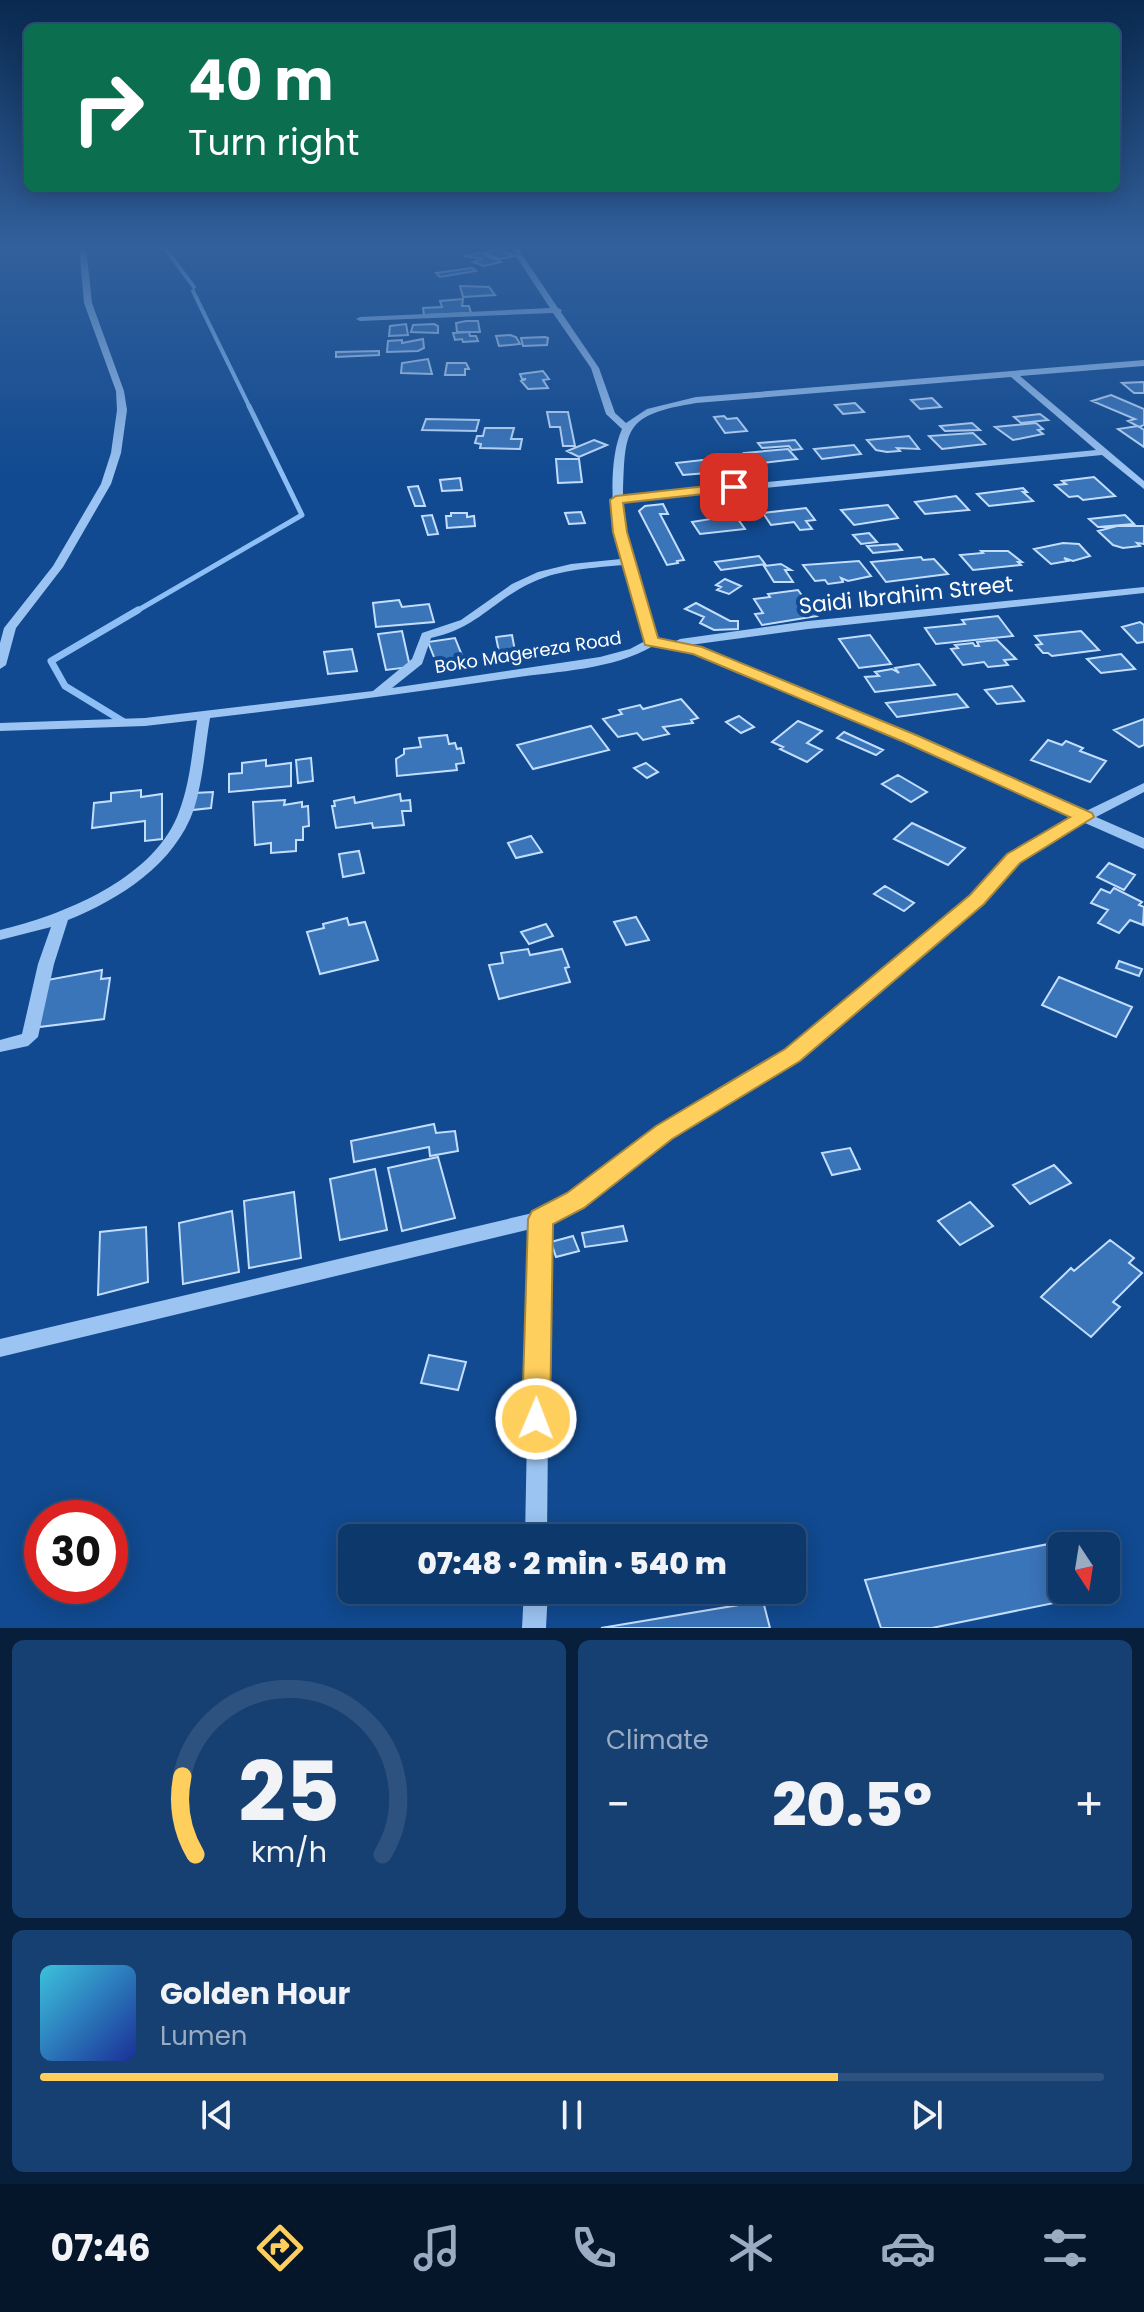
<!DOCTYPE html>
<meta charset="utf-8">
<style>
:root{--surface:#0d386c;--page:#163f72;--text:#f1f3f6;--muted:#9aacc2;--line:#2d527f;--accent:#ffcf5d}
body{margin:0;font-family:Poppins,sans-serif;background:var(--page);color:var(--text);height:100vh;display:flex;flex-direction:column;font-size:30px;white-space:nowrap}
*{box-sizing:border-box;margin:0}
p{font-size:26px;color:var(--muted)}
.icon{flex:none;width:44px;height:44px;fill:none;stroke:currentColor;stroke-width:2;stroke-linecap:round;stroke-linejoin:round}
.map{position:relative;height:1628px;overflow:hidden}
.drawer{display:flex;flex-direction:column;gap:12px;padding:12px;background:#071f3b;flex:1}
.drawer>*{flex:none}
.banner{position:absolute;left:24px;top:24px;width:1096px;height:168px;border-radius:12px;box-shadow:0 4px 20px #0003,0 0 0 2px var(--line);background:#0b6e4f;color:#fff;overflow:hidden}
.needle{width:52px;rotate:168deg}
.controls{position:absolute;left:1048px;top:1532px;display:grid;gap:16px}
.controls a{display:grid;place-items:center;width:72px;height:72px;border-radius:12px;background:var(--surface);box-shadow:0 4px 20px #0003,0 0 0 2px var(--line);font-size:40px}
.speed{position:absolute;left:24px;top:1500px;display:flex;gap:16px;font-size:40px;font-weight:700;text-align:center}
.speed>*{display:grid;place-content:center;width:104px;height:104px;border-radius:50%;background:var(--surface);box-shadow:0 4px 20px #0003,0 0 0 2px var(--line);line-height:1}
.speed .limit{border:12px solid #d22;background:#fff;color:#111}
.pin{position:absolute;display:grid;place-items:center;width:68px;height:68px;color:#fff;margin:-34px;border-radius:16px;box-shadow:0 4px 12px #0006}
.me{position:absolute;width:88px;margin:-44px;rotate:1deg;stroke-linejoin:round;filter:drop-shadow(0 0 6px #0008)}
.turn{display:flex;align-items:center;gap:28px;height:168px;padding:0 32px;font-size:36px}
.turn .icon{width:104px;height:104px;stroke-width:2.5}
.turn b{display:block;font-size:56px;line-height:68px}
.big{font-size:60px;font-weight:800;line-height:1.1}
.drawer .widget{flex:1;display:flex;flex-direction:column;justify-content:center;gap:12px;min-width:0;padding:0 28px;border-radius:12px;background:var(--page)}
.drawer .dial{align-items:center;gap:0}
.dial svg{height:208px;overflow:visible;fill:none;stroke:var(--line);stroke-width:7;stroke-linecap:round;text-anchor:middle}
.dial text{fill:var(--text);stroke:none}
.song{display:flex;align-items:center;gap:24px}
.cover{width:96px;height:96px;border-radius:12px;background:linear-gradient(135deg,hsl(190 70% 55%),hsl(230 70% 35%))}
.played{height:8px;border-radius:4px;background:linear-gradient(90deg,var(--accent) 75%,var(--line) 75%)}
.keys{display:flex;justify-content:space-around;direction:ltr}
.heat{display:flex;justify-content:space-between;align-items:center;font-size:44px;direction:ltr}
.drawer .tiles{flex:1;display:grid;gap:12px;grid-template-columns:1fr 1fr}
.widget:last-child{grid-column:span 2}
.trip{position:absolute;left:338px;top:1524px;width:468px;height:80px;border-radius:12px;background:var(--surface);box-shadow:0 4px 20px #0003,0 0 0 2px var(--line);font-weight:800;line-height:80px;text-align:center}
.tab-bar{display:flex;height:128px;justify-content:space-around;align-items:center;background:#05162b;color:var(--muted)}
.tab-bar .icon{width:56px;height:56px}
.tab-bar .current{color:var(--accent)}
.tab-bar b{font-size:36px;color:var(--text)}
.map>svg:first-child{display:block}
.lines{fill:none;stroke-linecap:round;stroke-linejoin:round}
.stream-far2{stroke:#8dbff6;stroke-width:4}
.stream-far1{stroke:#8dbff6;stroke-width:5}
.stream{stroke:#8dbff6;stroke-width:7}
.building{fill:#3a74b9;stroke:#c3defd;stroke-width:2}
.minor{fill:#9cc4f2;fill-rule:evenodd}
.route{fill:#ffcf5d;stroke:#a6873c;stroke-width:2}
.labels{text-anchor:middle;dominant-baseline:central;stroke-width:8;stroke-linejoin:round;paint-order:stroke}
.far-street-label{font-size:18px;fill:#fff;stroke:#114a90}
.street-label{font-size:22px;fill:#fff;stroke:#114a90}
</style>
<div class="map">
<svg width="1144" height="1628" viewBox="0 0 1144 1628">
<rect width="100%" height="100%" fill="#114a90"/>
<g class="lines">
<path class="stream-far2" d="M164 247 194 287
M193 291 250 408"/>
<path class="stream-far1" d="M135 612 302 515 249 406"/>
<path class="stream" d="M124 722 65 686 51 661 138 610"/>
</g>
<path class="building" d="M498 249 514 256 500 259 484 253Z
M481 252 487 256 501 262 484 266 473 262 482 259 464 256Z
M472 268 476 271 440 277 436 273Z
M460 286 489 287 495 295 463 297Z
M463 299 462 306H469L471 313 424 315 423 308 442 307 440 301Z
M466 321H478L480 332H457L456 323Z
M406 324 408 335 389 336 390 326Z
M434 324 438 326V333L411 332 413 325Z
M469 332 470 336H476L478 341 463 342 462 339 455 340 453 333Z
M510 335 516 337 520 344 499 346 496 336Z
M545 337 548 338 547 345 523 346 521 338Z
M423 339 424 348 418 351 387 352 388 341 402 340V343Z
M379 351V355L336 357V352Z
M428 359 432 374 401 373 402 363Z
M447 363H466L469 369H465V375H445Z
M543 371 549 379 543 380 548 388 528 389 521 381 526 379H522L520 374Z
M1144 382V393H1134L1122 383Z
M1111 395 1144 409V425L1139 427 1128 421 1135 419 1092 401Z
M932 398 941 407 920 409 911 400Z
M855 403 864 412 843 414 835 405Z
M547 412H568L575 446H563L560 427H550Z
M1040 414 1048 420 1021 423 1014 417Z
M724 416 727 419 737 418 747 431 725 433 714 417Z
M426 419 479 420 476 431 422 430Z
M972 423 980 430 945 431 940 426Z
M1036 423 1043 429 1038 430 1043 434 1013 440 995 427Z
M1138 426 1144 430V447L1118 429Z
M485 428H514L511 439H522L520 449 480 448 481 444 475 443 477 436H483Z
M973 433 985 444 942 449 929 436Z
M909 436 919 449 897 448 900 451 887 452 876 450 867 440Z
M594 440 607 445 579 457 567 451Z
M795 440 802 449 792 450 789 446 762 448 758 443Z
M854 445 861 454 822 459 814 449Z
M788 449 797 459 752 464 744 453Z
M720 458 728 469 720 472 683 475 676 463Z
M556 459H579L582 482 558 483Z
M1094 477 1115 496 1083 500 1078 496 1069 497 1055 485 1066 484 1062 481Z
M460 478 462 490 442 491 440 480Z
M418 486 425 506H415L408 487Z
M1023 488 1027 492H1023L1033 501 989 506 977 494Z
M956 496 969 510 925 514 915 502Z
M663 504 668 514H660L684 560 677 561 678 563 667 565 639 511 645 506Z
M888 505 898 518 854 525 841 510Z
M806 508 815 520 806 521 812 529 800 530 794 522 771 525 763 513Z
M581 512 585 523 569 524 565 513Z
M451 513H467V517L474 516 475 526 447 528 446 516H451Z
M432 515 438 534 428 535 422 516Z
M735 515 745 529 700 534 692 522Z
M1125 515 1134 524 1098 527 1089 519Z
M1117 526H1144V544L1137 543 1140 546 1123 548 1113 545 1098 531Z
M869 533 877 542 861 544 853 535Z
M1063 543 1079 544 1090 556 1073 561 1064 558 1068 561 1051 564 1034 549Z
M897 544 902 550 873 553 867 546Z
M981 551H1008L1022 562H1018L1021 565 973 570 960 555 983 553Z
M759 556 765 564 721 570 715 562Z
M921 557 923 560 934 559 948 574 886 582 871 562Z
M859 561 871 576 848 581 841 578 843 582 828 584 825 580 815 581 803 565Z
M781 564 791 570H785L793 582H774L764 566Z
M725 579 741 586 729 594 717 590 721 587 716 585Z
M798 590 817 616 762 625 755 614 763 613 754 599 770 597 768 594Z
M399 600 402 607 429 604 434 622 376 627 373 603Z
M696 603 730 621H738V629L714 630 700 623 704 617 685 609Z
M998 616 1013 636 936 644 925 628 965 624 962 620Z
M1140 622 1144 625V642L1137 643 1122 627Z
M402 631 410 667 386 670 378 634Z
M1081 631 1099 650 1052 656 1048 653H1043L1036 645 1042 644 1035 636Z
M512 635 515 651 499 652 496 637Z
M870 635 891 664 859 668 839 639Z
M455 638 463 658 436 662 428 642Z
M997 640 1016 659 1004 660 1008 665 988 667 984 662 963 665 951 649 958 648 955 645 973 643 975 646H979L977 642Z
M352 649 357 671 328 674 324 652Z
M1121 654 1135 669 1101 673 1087 659Z
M919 664 935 685 875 692 865 677 879 676 875 672 892 669 899 673 895 668Z
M1012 686 1024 701 997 704 985 690Z
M957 694 968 707 897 717 886 703Z
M681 699 698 718 691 720 693 723 663 727 669 734 643 740 637 733 618 737 603 719 622 714 619 710 640 705 643 709Z
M739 716 754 727 741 733 726 722Z
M1144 719V745L1139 747 1114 730Z
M798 721 822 731 807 743 822 750 807 762 780 749 783 747 772 742Z
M591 726 609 750 533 769 517 745Z
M844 732 883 750 876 755 837 738Z
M447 735 449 744 455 743 457 749 461 748 464 763 456 764 457 770 397 776 396 759 404 754V749L421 747 419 738Z
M1048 740 1062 745 1066 741 1083 748 1080 751 1106 761 1090 782 1031 760Z
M311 758 313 781 298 783 296 760Z
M266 760V766L291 763V786L229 792V774L242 773V763Z
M646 763 658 772 647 778 634 768Z
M898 775 927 792 911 802 882 784Z
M141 790V797L162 794V839L145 841V821L92 828 94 803 111 801V793Z
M213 792 211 808 192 810 194 793Z
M400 794 401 801 410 800 411 811H402L404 825 373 828 372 823 336 828 332 806H335L334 801 354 797 355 803Z
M285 800 284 805 302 802V807L308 806 309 826 303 827V840H296V851L271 853V843L255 845 253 802Z
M912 823 965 848 948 865 894 839Z
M531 836 542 852 516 858 508 843Z
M359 851 364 873 343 877 339 854Z
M1109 863 1135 875 1124 890 1097 877Z
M885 886 914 903 904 911 874 894Z
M1114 888 1142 902 1139 905 1144 907 1143 925 1130 920 1119 933 1098 923 1108 910 1091 903 1101 889 1110 893Z
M636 917 649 940 626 945 614 922Z
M347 918 349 925 365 922 378 960 320 974 307 932 324 928 323 924Z
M546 924 553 936 529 944 521 932Z
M528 949 530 955 562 949 569 967 565 968 570 982 499 999 489 965 503 963 501 953Z
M1119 961 1142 969 1139 976 1116 968Z
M102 970 101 979 110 978 104 1019 39 1027 47 980Z
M1059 977 1132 1007 1116 1037 1042 1005Z
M434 1124 436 1133 455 1131 458 1151 430 1156 429 1147 354 1162 351 1141Z
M850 1148 860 1169 832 1175 822 1153Z
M438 1157 455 1218 402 1231 388 1168Z
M1054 1165 1071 1183 1030 1204 1013 1185Z
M375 1169 387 1230 340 1240 330 1179Z
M294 1192 301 1258 249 1268 244 1201Z
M970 1202 993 1226 960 1245 938 1221Z
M232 1211 239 1272 183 1284 179 1223Z
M623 1226 627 1241 585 1247 582 1233Z
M146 1227 148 1282 98 1295 100 1232Z
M573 1236 579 1251 556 1257 551 1242Z
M1110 1240 1134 1258 1129 1263 1142 1273 1113 1302 1120 1307 1091 1337 1041 1297 1071 1268 1074 1271Z
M429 1355 466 1362 458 1390 421 1383Z
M1074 1539 1077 1546H1062V1590H1097L1098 1594 932 1628H881L865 1580Z
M763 1601 770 1628H601Z"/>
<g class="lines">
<path class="minor" d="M79 247H86L92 303 124 391 127 410 121 453 111 484 63 567 16 628 6 665 0 669V643L4 628 53 566 101 484 111 453 117 410 116 391 84 303Z
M510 247H517L558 308 562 310 561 312 599 368 615 413 626 423 647 409 696 397 1144 360V366L1020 376 1144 481V489L1102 455 623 502C623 520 624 547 635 561L634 563 656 639 674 642 680 639 808 621 1144 587V593L808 629 690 645 701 647 915 736 1084 812 1144 783V792L1096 817 1144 838V849L1085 823 1053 839 1019 862 982 903 798 1060 738 1099 670 1138 582 1206 550 1223 547 1538H525L531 1229 0 1357V1339L537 1212 568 1194 658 1128 726 1089 786 1050 972 895 1009 856 1043 833 1073 818 905 742 694 653 653 646C612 670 558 671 512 678 411 693 311 706 210 718 205 748 203 780 194 809 175 864 120 899 68 920L54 964 38 1037 28 1046 0 1052V1040L22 1034 38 964 51 927 0 940V930C63 915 150 880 177 817 190 786 192 752 197 720L145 726 0 731V723L145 718 373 691 412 659 422 633 461 620 512 584 538 572 571 564 621 559C612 524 607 462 622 429L606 414 591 368 553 313 360 321 356 319 360 317 550 308ZM1011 377 1096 450 623 496C625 427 624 415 696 403ZM623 565 645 641 630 649 600 657 392 688 422 664 431 638C478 628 493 600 533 582 561 569 593 568 623 565Z
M524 1590H548L546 1628H522Z"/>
</g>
<linearGradient id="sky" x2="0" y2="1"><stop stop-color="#09294f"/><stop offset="0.52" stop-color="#32609c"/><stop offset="1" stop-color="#32609c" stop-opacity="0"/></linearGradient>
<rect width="1144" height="475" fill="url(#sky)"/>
<path class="route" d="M734 483 741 487 739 490 623 503 627 532 658 638 702 647 916 735 1092 813 1094 817 1020 863 984 904 800 1061 672 1139 584 1208 553 1224 550 1419 546 1429 536 1433 526 1429 522 1419 528 1219 532 1211 567 1193 656 1126 785 1049 970 895 1007 854 1070 817 904 742 693 654 645 645 613 532 610 500 616 496Z"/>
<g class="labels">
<g class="far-street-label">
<text transform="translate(528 652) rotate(-9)">Boko Magereza Road</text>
</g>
<g class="street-label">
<text transform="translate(906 595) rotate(-6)">Saidi Ibrahim Street</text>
</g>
</g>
</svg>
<div class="controls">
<a><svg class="needle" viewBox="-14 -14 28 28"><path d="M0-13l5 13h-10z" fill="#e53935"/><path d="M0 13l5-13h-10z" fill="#9aacc2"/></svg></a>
</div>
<div class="speed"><div class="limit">30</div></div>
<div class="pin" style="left:734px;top:487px;background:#d93025"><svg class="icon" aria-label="arrive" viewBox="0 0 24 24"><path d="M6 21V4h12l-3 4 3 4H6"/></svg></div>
<svg class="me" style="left:536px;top:1419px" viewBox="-20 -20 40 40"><circle r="17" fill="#ffcf5d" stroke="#fff" stroke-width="3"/><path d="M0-11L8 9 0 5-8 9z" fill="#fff"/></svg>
<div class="trip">07:48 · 2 min · 540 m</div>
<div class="banner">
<div class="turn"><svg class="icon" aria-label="right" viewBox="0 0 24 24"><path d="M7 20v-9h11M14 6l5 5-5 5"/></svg><div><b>40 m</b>Turn right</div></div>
</div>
</div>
<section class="drawer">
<div class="tiles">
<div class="widget dial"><svg viewBox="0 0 100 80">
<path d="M14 69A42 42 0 1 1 86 69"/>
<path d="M14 69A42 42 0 0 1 9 39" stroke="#ffcf5d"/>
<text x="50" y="56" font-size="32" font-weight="700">25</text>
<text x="50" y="72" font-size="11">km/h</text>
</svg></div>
<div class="widget"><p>Climate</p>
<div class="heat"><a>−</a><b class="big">20.5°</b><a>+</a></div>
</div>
<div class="widget">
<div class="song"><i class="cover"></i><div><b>Golden Hour</b><p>Lumen</p></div></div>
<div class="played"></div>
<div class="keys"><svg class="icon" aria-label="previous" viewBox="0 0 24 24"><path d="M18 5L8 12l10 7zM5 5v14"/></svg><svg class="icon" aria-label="pause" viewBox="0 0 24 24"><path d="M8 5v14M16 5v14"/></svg><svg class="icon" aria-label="next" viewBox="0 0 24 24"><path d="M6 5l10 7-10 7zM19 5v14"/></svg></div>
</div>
</div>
</section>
<nav class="tab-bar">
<b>07:46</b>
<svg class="icon current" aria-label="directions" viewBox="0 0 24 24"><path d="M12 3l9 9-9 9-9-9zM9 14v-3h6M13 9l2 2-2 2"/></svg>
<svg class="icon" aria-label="music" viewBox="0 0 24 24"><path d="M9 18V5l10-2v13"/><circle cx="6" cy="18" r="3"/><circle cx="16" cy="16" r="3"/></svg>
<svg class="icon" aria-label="phone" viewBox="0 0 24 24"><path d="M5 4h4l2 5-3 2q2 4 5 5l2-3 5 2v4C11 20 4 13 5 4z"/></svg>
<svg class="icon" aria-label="climate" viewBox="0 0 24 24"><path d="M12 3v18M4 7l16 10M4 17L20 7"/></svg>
<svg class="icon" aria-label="car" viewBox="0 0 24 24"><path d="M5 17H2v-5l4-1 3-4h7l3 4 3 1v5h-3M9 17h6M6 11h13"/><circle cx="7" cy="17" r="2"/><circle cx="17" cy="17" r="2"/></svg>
<svg class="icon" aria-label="filters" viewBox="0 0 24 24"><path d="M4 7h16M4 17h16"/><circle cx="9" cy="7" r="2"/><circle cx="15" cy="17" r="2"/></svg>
</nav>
